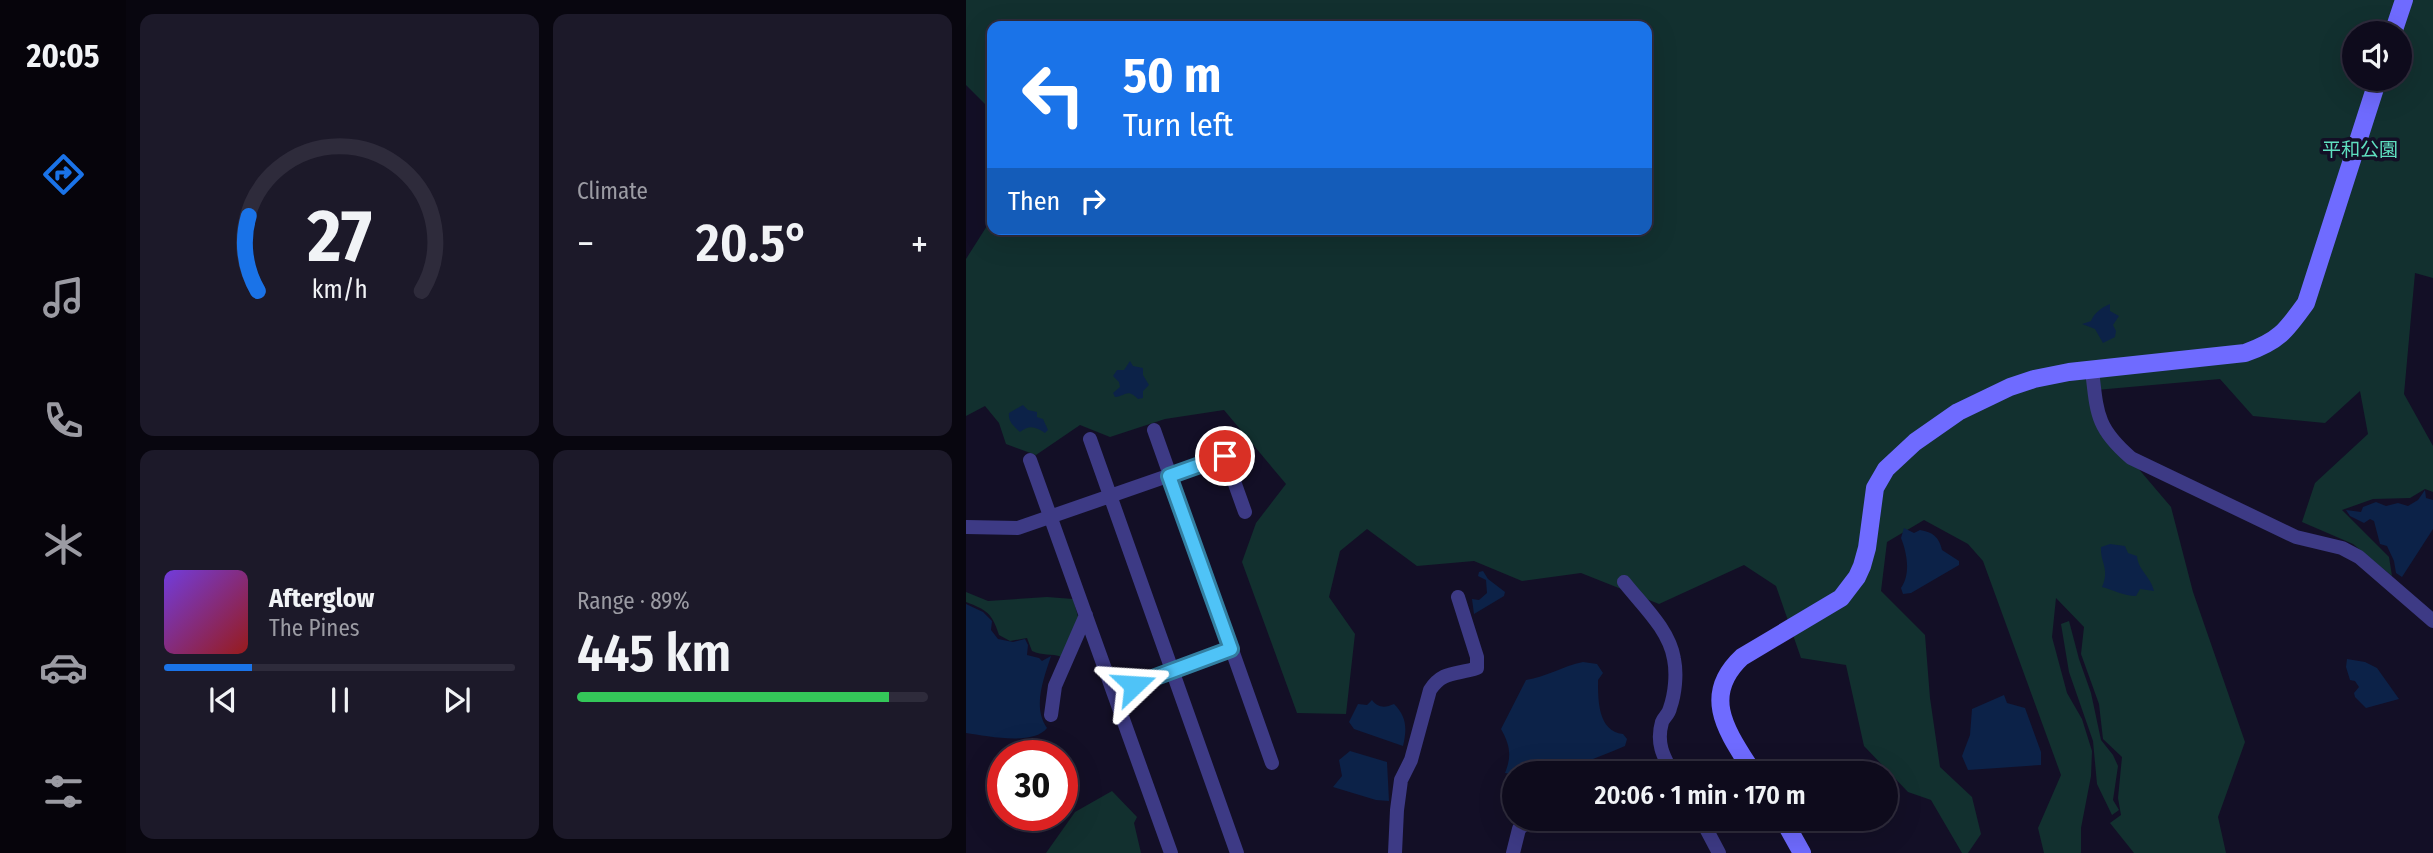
<!DOCTYPE html>
<meta charset="utf-8">
<style>
:root{--surface:#0e0b1c;--page:#1c1929;--text:#f1f3f6;--muted:#9b9ba3;--line:#2e2b3b;--accent:#1a73e8}
body{margin:0;font-family:"Fira Sans Condensed","Noto Sans JP",sans-serif;background:var(--page);color:var(--text);height:100vh;display:flex;flex-direction:column;font-size:26px;white-space:nowrap}
*{box-sizing:border-box;margin:0}
p{font-size:23px;color:var(--muted)}
.icon{flex:none;width:38px;height:38px;fill:none;stroke:currentColor;stroke-width:2;stroke-linecap:round;stroke-linejoin:round}
.map{position:relative;flex:1;overflow:hidden}
.drawer{display:flex;flex-direction:column;gap:14px;padding:14px;background:#08060f;width:840px}
.drawer>*{flex:none}
.hud{position:absolute;left:21px;top:21px;width:665px;height:214px;border-radius:14px;box-shadow:0 7px 28px #0002,0 0 0 2px var(--line);background:#1a73e8;color:#fff;overflow:hidden}
.tools{position:absolute;left:1376px;top:21px;display:grid;gap:14px}
.tools a{display:grid;place-items:center;width:70px;height:70px;border-radius:50%;background:var(--surface);box-shadow:0 7px 28px #0002,0 0 0 2px var(--line);font-size:35px}
.speed{position:absolute;left:21px;top:740px;display:flex;gap:14px;font-size:35px;font-weight:700;text-align:center}
.speed>*{display:grid;place-content:center;width:91px;height:91px;border-radius:50%;background:var(--surface);box-shadow:0 7px 28px #0002,0 0 0 2px var(--line);line-height:1}
.speed .limit{border:10px solid #d22;background:#fff;color:#111}
.pin{position:absolute;display:grid;place-items:center;width:60px;height:60px;color:#fff;margin:-30px;border:4px solid #fff;border-radius:50%;box-shadow:0 2px 7px #0007}
.me{position:absolute;width:77px;margin:-38px;rotate:70deg;stroke-linejoin:round;filter:drop-shadow(0 0 5px #0008)}
.turn{display:flex;align-items:center;gap:24px;height:147px;padding:0 21px;font-size:32px}
.turn .icon{width:91px;height:91px;stroke-width:2.5}
.turn b{display:block;font-size:49px;line-height:60px}
.then{display:flex;align-items:center;height:66px;padding:0 21px;background:#0003;gap:14px;font-size:26px}
.big{font-size:52px;font-weight:600;line-height:1.1}
.drawer .card{flex:1;display:flex;flex-direction:column;justify-content:center;gap:10px;min-width:0;padding:0 24px;border-radius:14px;background:var(--page)}
.drawer .dial{align-items:center;gap:0}
.dial svg{height:182px;overflow:visible;fill:none;stroke:var(--line);stroke-width:7;stroke-linecap:round;text-anchor:middle}
.dial text{fill:var(--text);stroke:none}
.song{display:flex;align-items:center;gap:21px}
.cover{width:84px;height:84px;border-radius:10px;background:linear-gradient(135deg,hsl(260 70% 55%),hsl(0 70% 35%))}
.played{height:7px;border-radius:4px;background:linear-gradient(90deg,var(--accent) 25%,var(--line) 25%)}
.keys{display:flex;justify-content:space-around;direction:ltr}
.heat{display:flex;justify-content:space-between;align-items:center;font-size:38px;direction:ltr}
.charge{height:10px;border-radius:5px;background:linear-gradient(90deg,#34c759 89%,var(--line) 0)}
.drawer .tiles{flex:1;display:grid;gap:14px;grid-template-columns:repeat(2,1fr)}
.trip{position:absolute;left:536px;top:761px;width:396px;height:70px;border-radius:35px;background:var(--surface);box-shadow:0 7px 28px #0002,0 0 0 2px var(--line);font-weight:600;line-height:70px;text-align:center}
main{display:flex;flex:1;min-height:0}
.menu{display:flex;flex-direction:column;width:126px;justify-content:space-around;align-items:center;background:#06040b;color:var(--muted)}
.menu .icon{width:49px;height:49px}
.menu .active{color:var(--accent)}
.menu b{font-size:32px;color:var(--text)}
.map>svg:first-child{display:block}
.green{fill:#12302f;fill-rule:evenodd}
.water{fill:#0c2248}
.lines{fill:none;stroke-linecap:round;stroke-linejoin:round}
.street{stroke:#3d3a85;stroke-width:14}
.secondary{stroke:#6f6bff;stroke-width:18}
.route-casing{stroke:#337fa1;stroke-width:18}
.route{stroke:#4fc3f7;stroke-width:12}
.labels{text-anchor:middle;dominant-baseline:central;stroke-width:7;stroke-linejoin:round;paint-order:stroke}
.park-label{font-size:19px;fill:#5fe0c0;stroke:#130f26}
</style>
<main>
<nav class="menu">
<b>20:05</b>
<svg class="icon active" aria-label="directions" viewBox="0 0 24 24"><path d="M12 3l9 9-9 9-9-9zM9 14v-3h6M13 9l2 2-2 2"/></svg>
<svg class="icon" aria-label="music" viewBox="0 0 24 24"><path d="M9 18V5l10-2v13"/><circle cx="6" cy="18" r="3"/><circle cx="16" cy="16" r="3"/></svg>
<svg class="icon" aria-label="phone" viewBox="0 0 24 24"><path d="M5 4h4l2 5-3 2q2 4 5 5l2-3 5 2v4C11 20 4 13 5 4z"/></svg>
<svg class="icon" aria-label="climate" viewBox="0 0 24 24"><path d="M12 3v18M4 7l16 10M4 17L20 7"/></svg>
<svg class="icon" aria-label="car" viewBox="0 0 24 24"><path d="M5 17H2v-5l4-1 3-4h7l3 4 3 1v5h-3M9 17h6M6 11h13"/><circle cx="7" cy="17" r="2"/><circle cx="17" cy="17" r="2"/></svg>
<svg class="icon" aria-label="filters" viewBox="0 0 24 24"><path d="M4 7h16M4 17h16"/><circle cx="9" cy="7" r="2"/><circle cx="15" cy="17" r="2"/></svg>
</nav>
<section class="drawer">
<div class="tiles">
<div class="card dial"><svg viewBox="0 0 100 80">
<path d="M14 69A42 42 0 1 1 86 69"/>
<path d="M14 69A42 42 0 0 1 10 36" stroke="#1a73e8"/>
<text x="50" y="56" font-size="32" font-weight="700">27</text>
<text x="50" y="72" font-size="11">km/h</text>
</svg></div>
<div class="card"><p>Climate</p>
<div class="heat"><a>−</a><b class="big">20.5°</b><a>+</a></div>
</div>
<div class="card">
<div class="song"><i class="cover"></i><div><b>Afterglow</b><p>The Pines</p></div></div>
<div class="played"></div>
<div class="keys"><svg class="icon" aria-label="previous" viewBox="0 0 24 24"><path d="M18 5L8 12l10 7zM5 5v14"/></svg><svg class="icon" aria-label="pause" viewBox="0 0 24 24"><path d="M8 5v14M16 5v14"/></svg><svg class="icon" aria-label="next" viewBox="0 0 24 24"><path d="M6 5l10 7-10 7zM19 5v14"/></svg></div>
</div>
<div class="card"><p>Range · 89%</p><b class="big">445 km</b><div class="charge"></div></div>
</div>
</section>
<div class="map">
<svg width="1467" height="853" viewBox="0 0 1467 853">
<rect width="100%" height="100%" fill="#130f26"/>
<path class="green" d="M0 0H1467V278L1449 273 1438 394 1467 446V492L1459 489 1444 498 1407 499 1376 510 1423 557 1426 576 1387 544 1336 522 1349 483 1402 434 1394 391 1359 423 1287 416 1254 379 1130 390 1137 427 1205 507 1227 592 1279 742 1252 817 1260 853H1168L1144 823 1155 815 1152 798 1156 757 1137 739 1133 704 1115 654 1118 627 1090 598 1086 637 1101 693 1116 719 1126 751 1125 776 1115 828V853H1078L1072 828 1095 775 1017 561 1002 544 958 520 921 542 915 591 959 635 964 698 974 767 1006 797 1015 834 1002 853H996L965 800 942 792 898 746 880 665 835 658 810 586 778 565 693 604 615 573 556 581 508 561 451 566 401 529 374 551 363 597 389 634 380 714 331 713 276 562 290 523 320 484 258 410 199 419 144 437 114 425 70 455 40 444 33 423 19 406 0 416V259L26 218V229H681V26H26V111L0 85ZM1388 33H1433V79H1388Z
M0 592 22 601 81 597 107 599 113 620 96 657C85 653 76 656 66 651L61 638 44 641 33 635C26 613 21 610 0 602Z
M1103 621 1113 659 1125 693 1135 740 1147 755 1152 766 1147 800 1153 810 1146 815 1131 784 1127 741 1103 672 1095 624Z
M146 791 171 817 168 823 175 853H80L109 812Z"/>
<path class="water" d="M1144 304V311L1153 316 1147 325 1150 331 1149 337 1137 343 1129 329 1116 324 1125 321C1129 312 1135 308 1144 304Z
M164 361 167 366 177 368V375L183 385 177 391V398L172 399C161 388 160 396 149 397L147 393 154 387 153 382 147 376 151 370H158Z
M57 405 62 410 71 412V417L77 419 82 430 79 433C71 427 63 424 54 432 48 426 42 422 43 413Z
M1459 490 1460 498 1467 500V529L1436 577 1430 573 1428 561 1421 546 1414 544 1408 521 1404 519 1398 523 1384 516 1380 510 1395 512 1397 507 1410 502 1420 506 1432 503 1442 506 1452 500Z
M938 528 948 533 954 530C967 532 973 537 976 550L993 561V565L945 593 937 594 935 588C945 574 941 553 935 538Z
M1144 544 1159 546 1162 553 1171 556C1172 570 1185 577 1188 591L1174 589 1170 596C1158 596 1148 590 1136 587 1144 568 1134 563 1135 547Z
M517 571 522 579 539 592 538 596 508 614 506 599 513 600 521 593 520 580 512 576 513 572Z
M0 604 17 612 26 621 25 630 32 639 47 642 59 639 62 645 61 655 73 658 76 661 85 656C78 678 66 707 81 728 67 746 21 736 0 733Z
M1381 659 1399 662 1411 668 1433 699 1400 708 1389 697 1388 693 1393 687 1389 681 1384 680 1380 667Z
M617 662 631 664 637 673 632 680C632 701 632 731 657 734L661 739 659 746C621 762 580 780 539 773 546 756 544 745 535 729L560 680C580 677 597 666 617 662Z
M1038 695 1041 703 1059 708 1075 752V765L1002 770 996 756 1004 735 1006 709Z
M406 700C412 708 419 708 428 704 441 717 441 729 437 746L388 729 383 722 392 704 401 705Z
M384 751 421 762 423 801 410 800 367 787 376 776 373 760Z"/>
<g class="lines">
<path class="street" d="M1126 370C1131 413 1130 428 1165 458L1330 537 1376 548 1393 557 1467 621
M188 430 306 763
M124 439 271 853
M64 460 205 853
M0 527 52 528 259 456 279 512
M658 582C676 605 703 629 708 659 711 674 709 694 704 708 703 714 698 717 696 722 690 743 697 756 707 774
M149 692 266 649
M85 715 89 686 120 615
M735 819 753 853
M429 853 431 810 435 780 445 760 464 690C477 670 491 675 511 668V657L492 597
M547 853 553 829 564 819"/>
<path class="secondary" d="M1427 33 1438 0
M788 774C763 734 733 697 776 657L875 598 891 577 896 566 901 548 909 488 920 469 949 442 992 412 1044 387 1068 379 1103 372 1279 353C1313 341 1320 331 1340 303L1412 79
M817 819 836 853"/>
</g>
<g class="lines">
<defs>
<path id="route" d="M168 685 265 649 203 476 259 456"/>
</defs>
<use href="#route" class="route-casing"/>
<use href="#route" class="route"/>
</g>
<g class="labels">
<g class="park-label">
<text x="1394" y="149">平和公園</text>
</g>
</g>
</svg>
<div class="tools">
<a><svg class="icon" aria-label="sound" viewBox="0 0 24 24"><path d="M4 9h4l5-4v14l-5-4H4zM17 9q2 3 0 6"/></svg></a>
</div>
<div class="speed"><div class="limit">30</div></div>
<div class="pin" style="left:259px;top:456px;background:#d93025"><svg class="icon" aria-label="arrive" viewBox="0 0 24 24"><path d="M6 21V4h12l-3 4 3 4H6"/></svg></div>
<svg class="me" style="left:168px;top:685px" viewBox="-20 -20 40 40"><path d="M0-17L14 15 0 8-14 15z" fill="#4fc3f7" stroke="#fff" stroke-width="4"/></svg>
<div class="trip">20:06 · 1 min · 170 m</div>
<div class="hud">
<div class="turn"><svg class="icon" aria-label="left" viewBox="0 0 24 24"><path d="M17 20v-9H6M10 6l-5 5 5 5"/></svg><div><b>50 m</b>Turn left</div></div>
<div class="then">Then<svg class="icon" aria-label="right" viewBox="0 0 24 24"><path d="M7 20v-9h11M14 6l5 5-5 5"/></svg></div>
</div>
</div>
</main>
